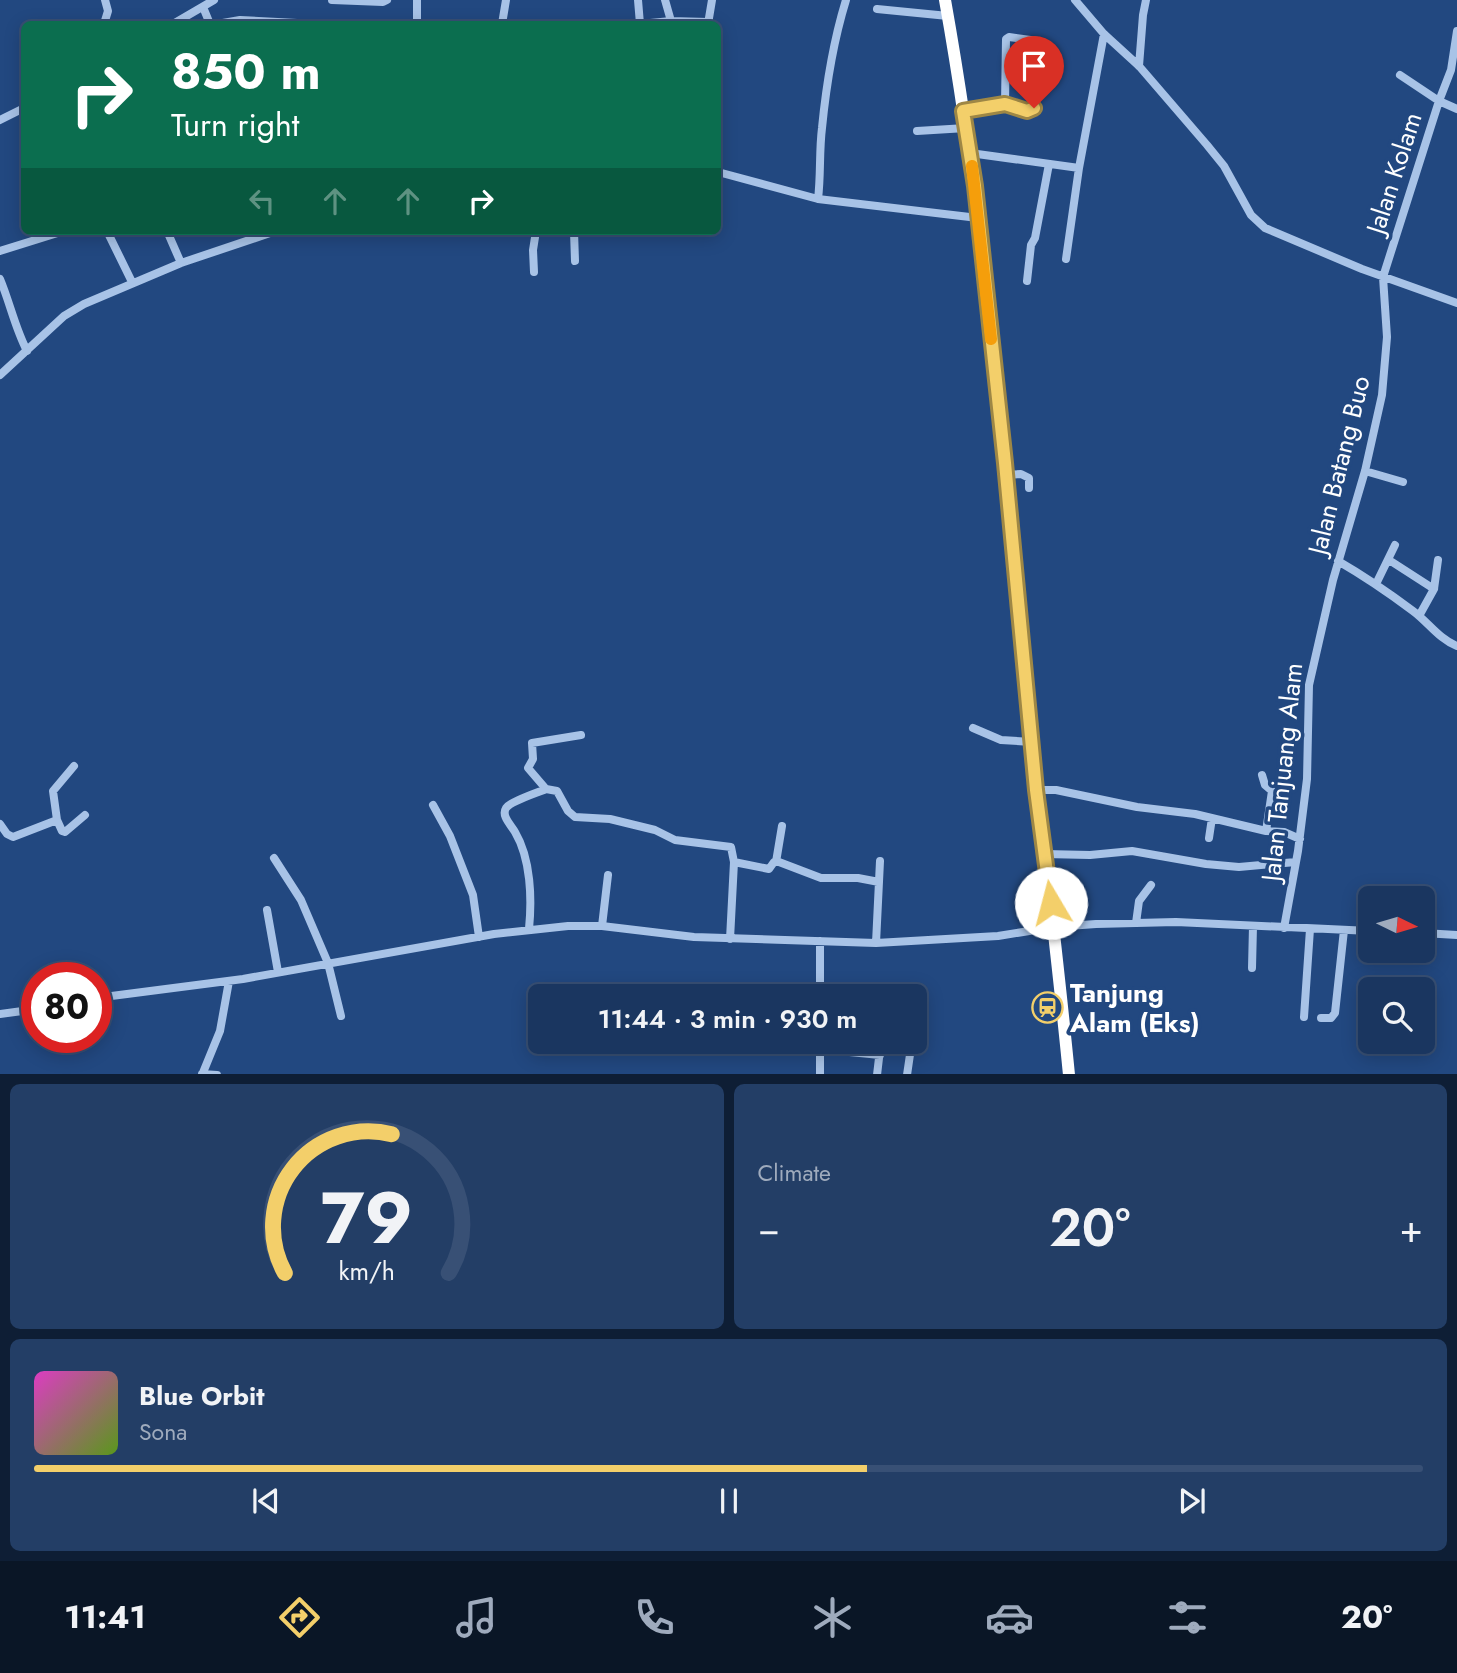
<!DOCTYPE html>
<meta charset="utf-8">
<style>
:root{--surface:#1a3660;--page:#233e66;--text:#f1f3f6;--muted:#9fabbd;--line:#385075;--accent:#f3cf6a}
body{margin:0;font-family:Jost,sans-serif;background:var(--page);color:var(--text);height:100vh;display:flex;flex-direction:column;font-size:26px;white-space:nowrap}
*{box-sizing:border-box;margin:0}
p{font-size:23px;color:var(--muted)}
.icon{flex:none;width:38px;height:38px;fill:none;stroke:currentColor;stroke-width:2;stroke-linecap:round;stroke-linejoin:round}
.map{position:relative;height:1074px;overflow:hidden}
.panel{display:flex;flex-direction:column;gap:10px;padding:10px;background:#0e1e35;flex:1}
.panel>*{flex:none}
.guide{position:absolute;left:21px;top:21px;width:700px;height:214px;border-radius:10px;box-shadow:0 4px 18px #0003,0 0 0 2px var(--line);background:#0b6e4f;color:#fff;overflow:hidden}
.needle{width:46px;rotate:95deg}
.tools{position:absolute;left:1358px;top:886px;display:grid;gap:14px}
.tools a{display:grid;place-items:center;width:77px;height:77px;border-radius:10px;background:var(--surface);box-shadow:0 4px 18px #0003,0 0 0 2px var(--line);font-size:35px}
.speed{position:absolute;left:21px;top:962px;display:flex;gap:14px;font-size:35px;font-weight:700;text-align:center}
.speed>*{display:grid;place-content:center;width:91px;height:91px;border-radius:50%;background:var(--surface);box-shadow:0 4px 18px #0003,0 0 0 2px var(--line);line-height:1}
.speed .limit{border:10px solid #d22;background:#fff;color:#111}
.pin{position:absolute;display:grid;place-items:center;width:60px;height:60px;color:#fff;margin:-72px -30px;border-radius:50% 50% 50% 0;rotate:-45deg;box-shadow:0 0 7px #0007}
.pin .icon{rotate:45deg}
.me{position:absolute;width:77px;margin:-38px;rotate:352deg;stroke-linejoin:round;filter:drop-shadow(0 0 5px #0008)}
.turn{display:flex;align-items:center;gap:24px;height:147px;padding:0 35px;font-size:32px}
.turn .icon{width:91px;height:91px;stroke-width:2.5}
.turn b{display:block;font-size:49px;line-height:60px}
.lanes{display:flex;align-items:center;height:66px;padding:0 35px;background:#0003;justify-content:center;gap:35px;direction:ltr}
.lanes .off{opacity:.35}
.big{font-size:52px;font-weight:600;line-height:1.1}
.panel .widget{flex:1;display:flex;flex-direction:column;justify-content:center;gap:10px;min-width:0;padding:0 24px;border-radius:10px;background:var(--page)}
.panel .dial{align-items:center;gap:0}
.dial svg{height:182px;overflow:visible;fill:none;stroke:var(--line);stroke-width:7;stroke-linecap:round;text-anchor:middle}
.dial text{fill:var(--text);stroke:none}
.song{display:flex;align-items:center;gap:21px}
.cover{width:84px;height:84px;border-radius:10px;background:linear-gradient(135deg,hsl(310 70% 55%),hsl(90 70% 35%))}
.played{height:7px;border-radius:4px;background:linear-gradient(90deg,var(--accent) 60%,var(--line) 60%)}
.keys{display:flex;justify-content:space-around;direction:ltr}
.heat{display:flex;justify-content:space-between;align-items:center;font-size:38px;direction:ltr}
.panel .tiles{flex:1;display:grid;gap:10px;grid-template-columns:1fr 1fr}
.widget:last-child{grid-column:span 2}
.trip{position:absolute;left:528px;top:984px;width:399px;height:70px;border-radius:10px;background:var(--surface);box-shadow:0 4px 18px #0003,0 0 0 2px var(--line);font-weight:600;line-height:70px;text-align:center}
.tabs{display:flex;height:112px;justify-content:space-around;align-items:center;background:#0a1626;color:var(--muted)}
.tabs .icon{width:49px;height:49px}
.tabs .current{color:var(--accent)}
.tabs b{font-size:32px;color:var(--text)}
.map>svg:first-child{display:block}
.lines{fill:none;stroke-linecap:round;stroke-linejoin:round}
.minor{stroke:#a8c3e7;stroke-width:8}
.highway{stroke:#fff;stroke-width:12}
.route-casing{stroke:#9e8745;stroke-width:18}
.route{stroke:#f3cf6a;stroke-width:12}
.slow{stroke:#f59e0b;stroke-width:12}
.labels{text-anchor:middle;dominant-baseline:central;stroke-width:7;stroke-linejoin:round;paint-order:stroke}
.street-label{font-size:26px;fill:#fff;stroke:#224880}
.poi-label{font-size:26px;font-weight:bold;fill:#fff;stroke:#224880;text-anchor:start}
</style>
<div class="map">
<svg width="1457" height="1075" viewBox="0 0 1457 1075">
<rect width="100%" height="100%" fill="#224880"/>
<g class="lines">
<path class="minor" d="M332 0 383 2 387 0
M417 0V24
M638 0 640 24
M665 0 671 21
M1075 0 1104 34 1139 66 1207 145 1224 166 1251 215 1265 228 1362 269 1457 303
M203 7 210 24
M877 9 948 16
M104 24 108 11 105 0
M173 24 214 0
M217 24 240 20 297 23
M502 24 506 0
M640 24 671 21 708 22
M708 24 712 0
M1139 66 1143 15 1146 0
M1400 75 1439 101 1451 70 1457 31
M963 111 1005 104 1027 111 1034 108 1040 50V43L1038 41 1009 37 1006 39 1005 104
M0 120 24 108
M917 131 966 128
M970 153 1079 168 1104 34
M718 172 818 199 978 218
M818 199C821 175 819 152 822 128 826 87 834 39 846 0
M107 231 132 282
M167 231 181 263
M574 231 575 261
M0 251 64 231
M1066 259 1079 168
M534 272 533 250 536 231
M0 279C10 303 15 328 27 351
M1027 281 1031 245 1035 238 1049 164
M0 375 64 316 84 304 181 263 276 231
M1365 471 1403 482
M1006 475 1021 474 1029 478V488
M1389 560 1434 589
M1338 561C1364 576 1389 593 1413 611 1428 622 1439 639 1457 646
M1376 584 1395 545
M1419 616 1434 589 1438 560
M973 728 1001 740 1032 742
M1262 775 1265 785 1272 791 1266 831
M546 789 528 768 533 759 532 743 581 735
M1036 790H1056L1137 807 1195 814 1266 831 1284 832 1300 839
M433 805 450 836 473 895 479 937
M57 820 62 831 65 832 85 815
M0 824 7 834 13 837 57 820 53 791 74 766
M1209 838 1212 818
M1044 854 1090 855 1132 851 1206 864 1239 867 1296 862
M274 858 301 900 328 963 341 1016
M734 862 769 869 774 862H779L821 878H858L879 882
M776 862 782 826
M267 910 278 972
M1136 923 1139 901 1151 885
M602 926 608 875
M1284 928 1298 851 1307 779 1309 685 1333 580 1365 471 1382 395 1387 337 1383 277 1439 101 1457 109
M529 929C532 899 531 859 515 832 511 825 501 816 506 808 511 801 537 793 546 789L557 791 568 811 575 817 610 819 655 830 675 840 731 847 734 862 730 939
M1423 933 1457 935
M820 941V996
M876 943 880 861
M1252 968 1253 926
M820 991 878 995
M96 998 243 979 494 934 568 926H602L694 937 876 943 998 936 1054 927 1096 924 1176 922 1370 931
M0 1014 37 1009
M1304 1017 1310 929
M1321 1018H1331L1335 1013 1344 930
M820 1041V1075
M819 1049 880 1055
M202 1074 217 1075
M202 1075 220 1031 229 981
M877 1075 881 1041
M907 1075 912 1041"/>
<path class="highway" d="M945 0C983 212 1001 428 1022 642 1036 787 1055 930 1069 1075"/>
</g>
<g class="lines">
<defs>
<path id="route" d="M1034 108 1027 111 1005 104 963 111 975 186 1005 463 1036 790 1051 903"/>
</defs>
<use href="#route" class="route-casing"/>
<use href="#route" class="route"/>
<path class="slow" d="M972 166 991 339"/>
</g>
<defs>
<symbol id="station-ring" viewBox="-11 -11 22 22"><circle r="9.5" fill="#224880" stroke="#f3cf6a" stroke-width="1.5"/><path d="M-3-6H3Q5-6 5-4V2Q5 4 3 4L4.5 6H3L1.5 4h-3L-3 6H-4.5L-3 4Q-5 4-5 2V-4Q-5-6-3-6ZM-3.5-4v3h7v-3ZM-3.5 1v1.5H-2V1ZM2 1v1.5H3.5V1Z" fill="#f3cf6a"/></symbol>
</defs>
<g fill-rule="evenodd">
<use href="#station-ring" x="1030" y="990" width="35" height="35"/>
</g>
<g class="labels">
<g class="street-label">
<text transform="translate(1394 173) rotate(-72)">Jalan Kolam</text>
<text transform="translate(1339 465) rotate(-76)">Jalan Batang Buo</text>
<text transform="translate(1282 772) rotate(-84)">Jalan Tanjuang Alam</text>
</g>
<g class="poi-label">
<text x="1070" y="993">Tanjung<tspan x="1070" dy="30">Alam (Eks)</tspan></text>
</g>
</g>
</svg>
<div class="tools">
<a><svg class="needle" viewBox="-14 -14 28 28"><path d="M0-13l5 13h-10z" fill="#e53935"/><path d="M0 13l5-13h-10z" fill="#9fabbd"/></svg></a>
<a><svg class="icon" aria-label="search" viewBox="0 0 24 24"><circle cx="10" cy="10" r="6"/><path d="M15 15l6 6"/></svg></a>
</div>
<div class="speed"><div class="limit">80</div></div>
<div class="pin" style="left:1034px;top:108px;background:#d93025"><svg class="icon" aria-label="arrive" viewBox="0 0 24 24"><path d="M6 21V4h12l-3 4 3 4H6"/></svg></div>
<svg class="me" style="left:1051px;top:903px" viewBox="-20 -20 40 40"><circle r="19" fill="#fff"/><path d="M0-13L10 11 0 6-10 11z" fill="#f3cf6a"/></svg>
<div class="trip">11:44 · 3 min · 930 m</div>
<div class="guide">
<div class="turn"><svg class="icon" aria-label="right" viewBox="0 0 24 24"><path d="M7 20v-9h11M14 6l5 5-5 5"/></svg><div><b>850 m</b>Turn right</div></div>
<div class="lanes"><svg class="icon off" aria-label="left" viewBox="0 0 24 24"><path d="M17 20v-9H6M10 6l-5 5 5 5"/></svg><svg class="icon off" aria-label="ahead" viewBox="0 0 24 24"><path d="M12 20V5M6 11l6-6 6 6"/></svg><svg class="icon off" aria-label="ahead" viewBox="0 0 24 24"><path d="M12 20V5M6 11l6-6 6 6"/></svg><svg class="icon" aria-label="right" viewBox="0 0 24 24"><path d="M7 20v-9h11M14 6l5 5-5 5"/></svg></div>
</div>
</div>
<section class="panel">
<div class="tiles">
<div class="widget dial"><svg viewBox="0 0 100 80">
<path d="M14 69A42 42 0 1 1 86 69"/>
<path d="M14 69A42 42 0 0 1 61 8" stroke="#f3cf6a"/>
<text x="50" y="56" font-size="32" font-weight="700">79</text>
<text x="50" y="72" font-size="11">km/h</text>
</svg></div>
<div class="widget"><p>Climate</p>
<div class="heat"><a>−</a><b class="big">20°</b><a>+</a></div>
</div>
<div class="widget">
<div class="song"><i class="cover"></i><div><b>Blue Orbit</b><p>Sona</p></div></div>
<div class="played"></div>
<div class="keys"><svg class="icon" aria-label="previous" viewBox="0 0 24 24"><path d="M18 5L8 12l10 7zM5 5v14"/></svg><svg class="icon" aria-label="pause" viewBox="0 0 24 24"><path d="M8 5v14M16 5v14"/></svg><svg class="icon" aria-label="next" viewBox="0 0 24 24"><path d="M6 5l10 7-10 7zM19 5v14"/></svg></div>
</div>
</div>
</section>
<nav class="tabs">
<b>11:41</b>
<svg class="icon current" aria-label="directions" viewBox="0 0 24 24"><path d="M12 3l9 9-9 9-9-9zM9 14v-3h6M13 9l2 2-2 2"/></svg>
<svg class="icon" aria-label="music" viewBox="0 0 24 24"><path d="M9 18V5l10-2v13"/><circle cx="6" cy="18" r="3"/><circle cx="16" cy="16" r="3"/></svg>
<svg class="icon" aria-label="phone" viewBox="0 0 24 24"><path d="M5 4h4l2 5-3 2q2 4 5 5l2-3 5 2v4C11 20 4 13 5 4z"/></svg>
<svg class="icon" aria-label="climate" viewBox="0 0 24 24"><path d="M12 3v18M4 7l16 10M4 17L20 7"/></svg>
<svg class="icon" aria-label="car" viewBox="0 0 24 24"><path d="M5 17H2v-5l4-1 3-4h7l3 4 3 1v5h-3M9 17h6M6 11h13"/><circle cx="7" cy="17" r="2"/><circle cx="17" cy="17" r="2"/></svg>
<svg class="icon" aria-label="filters" viewBox="0 0 24 24"><path d="M4 7h16M4 17h16"/><circle cx="9" cy="7" r="2"/><circle cx="15" cy="17" r="2"/></svg>
<b>20°</b>
</nav>
